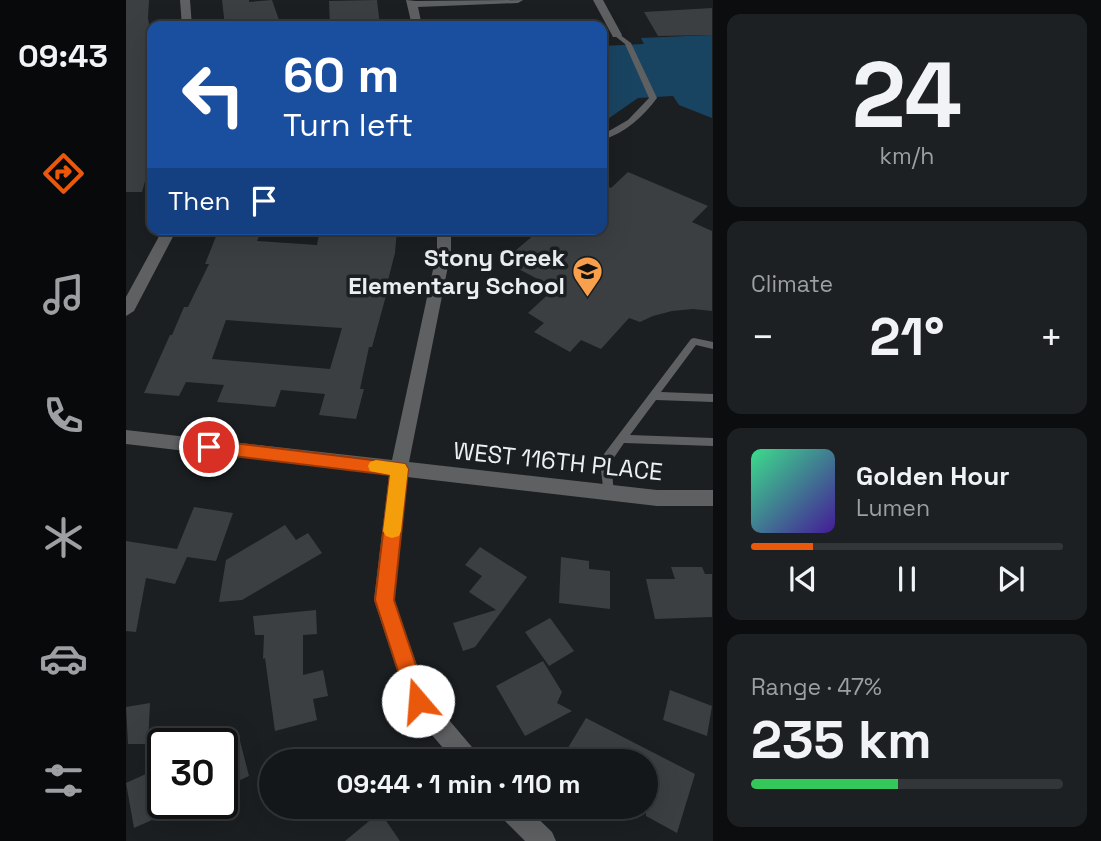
<!DOCTYPE html>
<meta charset="utf-8">
<style>
:root{--surface:#14171a;--page:#1d2023;--text:#f1f3f6;--muted:#9d9fa2;--line:#333639;--accent:#ea580c}
body{margin:0;font-family:"Space Grotesk",sans-serif;background:var(--page);color:var(--text);height:100vh;display:flex;flex-direction:column;font-size:26px;white-space:nowrap}
*{box-sizing:border-box;margin:0}
p{font-size:23px;color:var(--muted)}
.icon{flex:none;width:38px;height:38px;fill:none;stroke:currentColor;stroke-width:2;stroke-linecap:round;stroke-linejoin:round}
.map{position:relative;flex:1;overflow:hidden}
.side{display:flex;flex-direction:column;gap:14px;padding:14px;background:#0b0d0e;width:388px}
.side>*{flex:none}
.guide{position:absolute;left:21px;top:21px;width:460px;height:214px;border-radius:14px;box-shadow:0 7px 28px #0002,0 0 0 2px var(--line);background:#1a4fa0;color:#fff;overflow:hidden}
.speed{position:absolute;left:21px;top:728px;display:flex;gap:14px;font-size:35px;font-weight:700;text-align:center}
.speed>*{display:grid;place-content:center;width:91px;height:91px;border-radius:50%;background:var(--surface);box-shadow:0 7px 28px #0002,0 0 0 2px var(--line);line-height:1}
.speed .limit{border:4px solid #111;border-radius:10px;background:#fff;color:#111}
.pin{position:absolute;display:grid;place-items:center;width:60px;height:60px;color:#fff;margin:-30px;border:4px solid #fff;border-radius:50%;box-shadow:0 2px 7px #0007}
.me{position:absolute;width:77px;margin:-38px;rotate:342deg;stroke-linejoin:round;filter:drop-shadow(0 0 5px #0008)}
.turn{display:flex;align-items:center;gap:24px;height:147px;padding:0 21px;font-size:32px}
.turn .icon{width:91px;height:91px;stroke-width:2.5}
.turn b{display:block;font-size:49px;line-height:60px}
.then{display:flex;align-items:center;height:66px;padding:0 21px;background:#0003;gap:14px;font-size:26px}
.big{font-size:52px;font-weight:600;line-height:1.1}
.side .tile{flex:1;display:flex;flex-direction:column;justify-content:center;gap:10px;min-width:0;padding:0 24px;border-radius:14px;background:var(--page)}
.side .dial{align-items:center;gap:0}
.dial b{font-size:91px;line-height:1}
.song{display:flex;align-items:center;gap:21px}
.cover{width:84px;height:84px;border-radius:10px;background:linear-gradient(135deg,hsl(150 70% 55%),hsl(260 70% 35%))}
.played{height:7px;border-radius:4px;background:linear-gradient(90deg,var(--accent) 20%,var(--line) 20%)}
.keys{display:flex;justify-content:space-around;direction:ltr}
.heat{display:flex;justify-content:space-between;align-items:center;font-size:38px;direction:ltr}
.charge{height:10px;border-radius:5px;background:linear-gradient(90deg,#34c759 47%,var(--line) 0)}
.trip{position:absolute;left:133px;top:749px;width:399px;height:70px;border-radius:35px;background:var(--surface);box-shadow:0 7px 28px #0002,0 0 0 2px var(--line);font-weight:600;line-height:70px;text-align:center}
main{display:flex;flex:1;min-height:0}
.tab-bar{display:flex;flex-direction:column;width:126px;justify-content:space-around;align-items:center;background:#08090a;color:var(--muted)}
.tab-bar .icon{width:49px;height:49px}
.tab-bar .on{color:var(--accent)}
.tab-bar b{font-size:32px;color:var(--text)}
.map>svg:first-child{display:block}
.green{fill:#194461}
.building{fill:#3b3f42;fill-rule:evenodd}
.lines{fill:none;stroke-linecap:round;stroke-linejoin:round}
.lane{fill:#5e6062;fill-rule:evenodd}
.street{fill:#5e6062;fill-rule:evenodd}
.route{fill:#ea580c;stroke:#983908;stroke-width:2}
.slow{fill:#f59e0b}
.labels{text-anchor:middle;dominant-baseline:central;stroke-width:7;stroke-linejoin:round;paint-order:stroke}
.poi-label{font-size:24px;font-weight:bold;fill:#eceff1;stroke:#1b1f22;text-anchor:end}
.street-label{font-size:24px;fill:#eceff1;stroke:#1b1f22}
</style>
<main>
<nav class="tab-bar">
<b>09:43</b>
<svg class="icon on" aria-label="directions" viewBox="0 0 24 24"><path d="M12 3l9 9-9 9-9-9zM9 14v-3h6M13 9l2 2-2 2"/></svg>
<svg class="icon" aria-label="music" viewBox="0 0 24 24"><path d="M9 18V5l10-2v13"/><circle cx="6" cy="18" r="3"/><circle cx="16" cy="16" r="3"/></svg>
<svg class="icon" aria-label="phone" viewBox="0 0 24 24"><path d="M5 4h4l2 5-3 2q2 4 5 5l2-3 5 2v4C11 20 4 13 5 4z"/></svg>
<svg class="icon" aria-label="climate" viewBox="0 0 24 24"><path d="M12 3v18M4 7l16 10M4 17L20 7"/></svg>
<svg class="icon" aria-label="car" viewBox="0 0 24 24"><path d="M5 17H2v-5l4-1 3-4h7l3 4 3 1v5h-3M9 17h6M6 11h13"/><circle cx="7" cy="17" r="2"/><circle cx="17" cy="17" r="2"/></svg>
<svg class="icon" aria-label="filters" viewBox="0 0 24 24"><path d="M4 7h16M4 17h16"/><circle cx="9" cy="7" r="2"/><circle cx="15" cy="17" r="2"/></svg>
</nav>
<div class="map">
<svg width="587" height="841" viewBox="0 0 587 841">
<rect width="100%" height="100%" fill="#1b1f22"/>
<path class="green" d="M586 35V118L553 105 547 96 512 98 476 123V46L518 44 515 38Z"/>
<path class="building" d="M0 0H23L22 18 26 42V163H24L16 192H0Z
M96 0H123V2L146 0 153 20 131 23V26H99Z
M251 0 254 26H204L203 1Z
M586 8V35L532 36 518 12Z
M502 172 582 206 566 222 586 231V311L567 309 546 311 527 316 514 322 503 318 475 349 455 340 444 352 408 332 418 323 402 313 429 288 377 261 415 229H476V184L485 188Z
M93 229H136L131 241 191 245 194 229H271L269 253 259 292H261L246 347H243L234 389H238L230 419 193 415 199 394 155 390 149 407 91 402 98 385 60 382 53 396 18 393 44 335H46L58 307H62L83 264H79ZM100 320 140 323 216 328 204 369 86 359Z
M68 507 107 513 90 561 61 557 49 584 20 578 10 632 0 631V541L51 549Z
M159 525 170 540 182 533 196 553 116 600 93 602 100 560Z
M354 547 401 577 349 647 337 651 327 623 370 610 343 592 356 576 339 565Z
M435 557 463 561V569L484 571V609L433 603Z
M545 567H576L579 574H586V617L529 619 520 579H549Z
M190 610 191 634 177 635V675L197 670 202 696 187 699 191 720 149 731 139 658 137 659 138 635H129L127 616Z
M424 618 448 651 423 666 399 632Z
M417 661 436 692 431 703 446 711 399 736 370 686Z
M544 690 586 706 581 736 537 720Z
M24 703 22 744H2L0 707Z
M460 718 569 774 551 833 520 816V761H434Z
M112 733 123 776 96 788V740Z
M33 768 37 785V815L8 828 0 783Z
M254 812 274 841H219Z"/>
<g class="lines">
<path class="lane" d="M489 34H493L505 43 531 98C517 117 499 133 476 140V135L502 120 523 98 499 44 489 36Z
M568 338 587 342V349L570 345 535 392 587 394V402L530 400 504 435 587 438V446L498 443 485 462 488 493 486 496 482 498 478 496 474 461 475 458 565 339Z"/>
<path class="street" d="M54 0H64L66 26H56Z
M280 0 290 1 397 0 392 3 292 7 296 26H286Z
M467 0H477L496 35 495 37H487Z
M37 229H51L8 311 0 316V297Z
M311 229H325V251L283 462 531 490H587V506H531L281 477 268 600 301 694 351 753 355 761H328L284 709 248 600 263 475 0 444V430L266 460 311 251Z
M371 807H400L426 832 430 841H399L374 816Z"/>
</g>
<path class="route" d="M83 440 279 464 282 469 268 600 302 701 299 708 292 711 284 708 249 600 264 475 83 453 77 451 75 447 77 442Z"/>
<path class="slow" d="M250 460 279 464 282 469 275 531 273 536 266 538 260 536 257 531 264 475 244 471 242 466 244 462Z"/>
<defs>
<symbol id="school-pin" viewBox="-11 -11 22 30"><path d="M0 17L-7.5 6A9.5 9.5 0 1 1 7.5 6Z" fill="#f9a04c" stroke="#1b1f22"/><path d="M0-5L7-2L0 1L-7-2ZM-4 1L0 2.5L4 1V4Q0 6-4 4Z" fill="#111"/></symbol>
</defs>
<g fill-rule="evenodd">
<use href="#school-pin" x="444" y="254" width="35" height="47"/>
</g>
<g class="labels">
<g class="poi-label">
<text x="439" y="257">Stony Creek<tspan x="439" dy="28">Elementary School</tspan></text>
</g>
<g class="street-label">
<text transform="translate(432 461) rotate(6)">WEST 116TH PLACE</text>
</g>
</g>
</svg>
<div class="speed"><div class="limit">30</div></div>
<div class="pin" style="left:83px;top:447px;background:#d93025"><svg class="icon" aria-label="arrive" viewBox="0 0 24 24"><path d="M6 21V4h12l-3 4 3 4H6"/></svg></div>
<svg class="me" style="left:292px;top:701px" viewBox="-20 -20 40 40"><circle r="19" fill="#fff"/><path d="M0-13L10 11 0 6-10 11z" fill="#ea580c"/></svg>
<div class="trip">09:44 · 1 min · 110 m</div>
<div class="guide">
<div class="turn"><svg class="icon" aria-label="left" viewBox="0 0 24 24"><path d="M17 20v-9H6M10 6l-5 5 5 5"/></svg><div><b>60 m</b>Turn left</div></div>
<div class="then">Then<svg class="icon" aria-label="arrive" viewBox="0 0 24 24"><path d="M6 21V4h12l-3 4 3 4H6"/></svg></div>
</div>
</div>
<section class="side">
<div class="tile dial"><b>24</b><p>km/h</p></div>
<div class="tile"><p>Climate</p>
<div class="heat"><a>−</a><b class="big">21°</b><a>+</a></div>
</div>
<div class="tile">
<div class="song"><i class="cover"></i><div><b>Golden Hour</b><p>Lumen</p></div></div>
<div class="played"></div>
<div class="keys"><svg class="icon" aria-label="previous" viewBox="0 0 24 24"><path d="M18 5L8 12l10 7zM5 5v14"/></svg><svg class="icon" aria-label="pause" viewBox="0 0 24 24"><path d="M8 5v14M16 5v14"/></svg><svg class="icon" aria-label="next" viewBox="0 0 24 24"><path d="M6 5l10 7-10 7zM19 5v14"/></svg></div>
</div>
<div class="tile"><p>Range · 47%</p><b class="big">235 km</b><div class="charge"></div></div>
</section>
</main>
